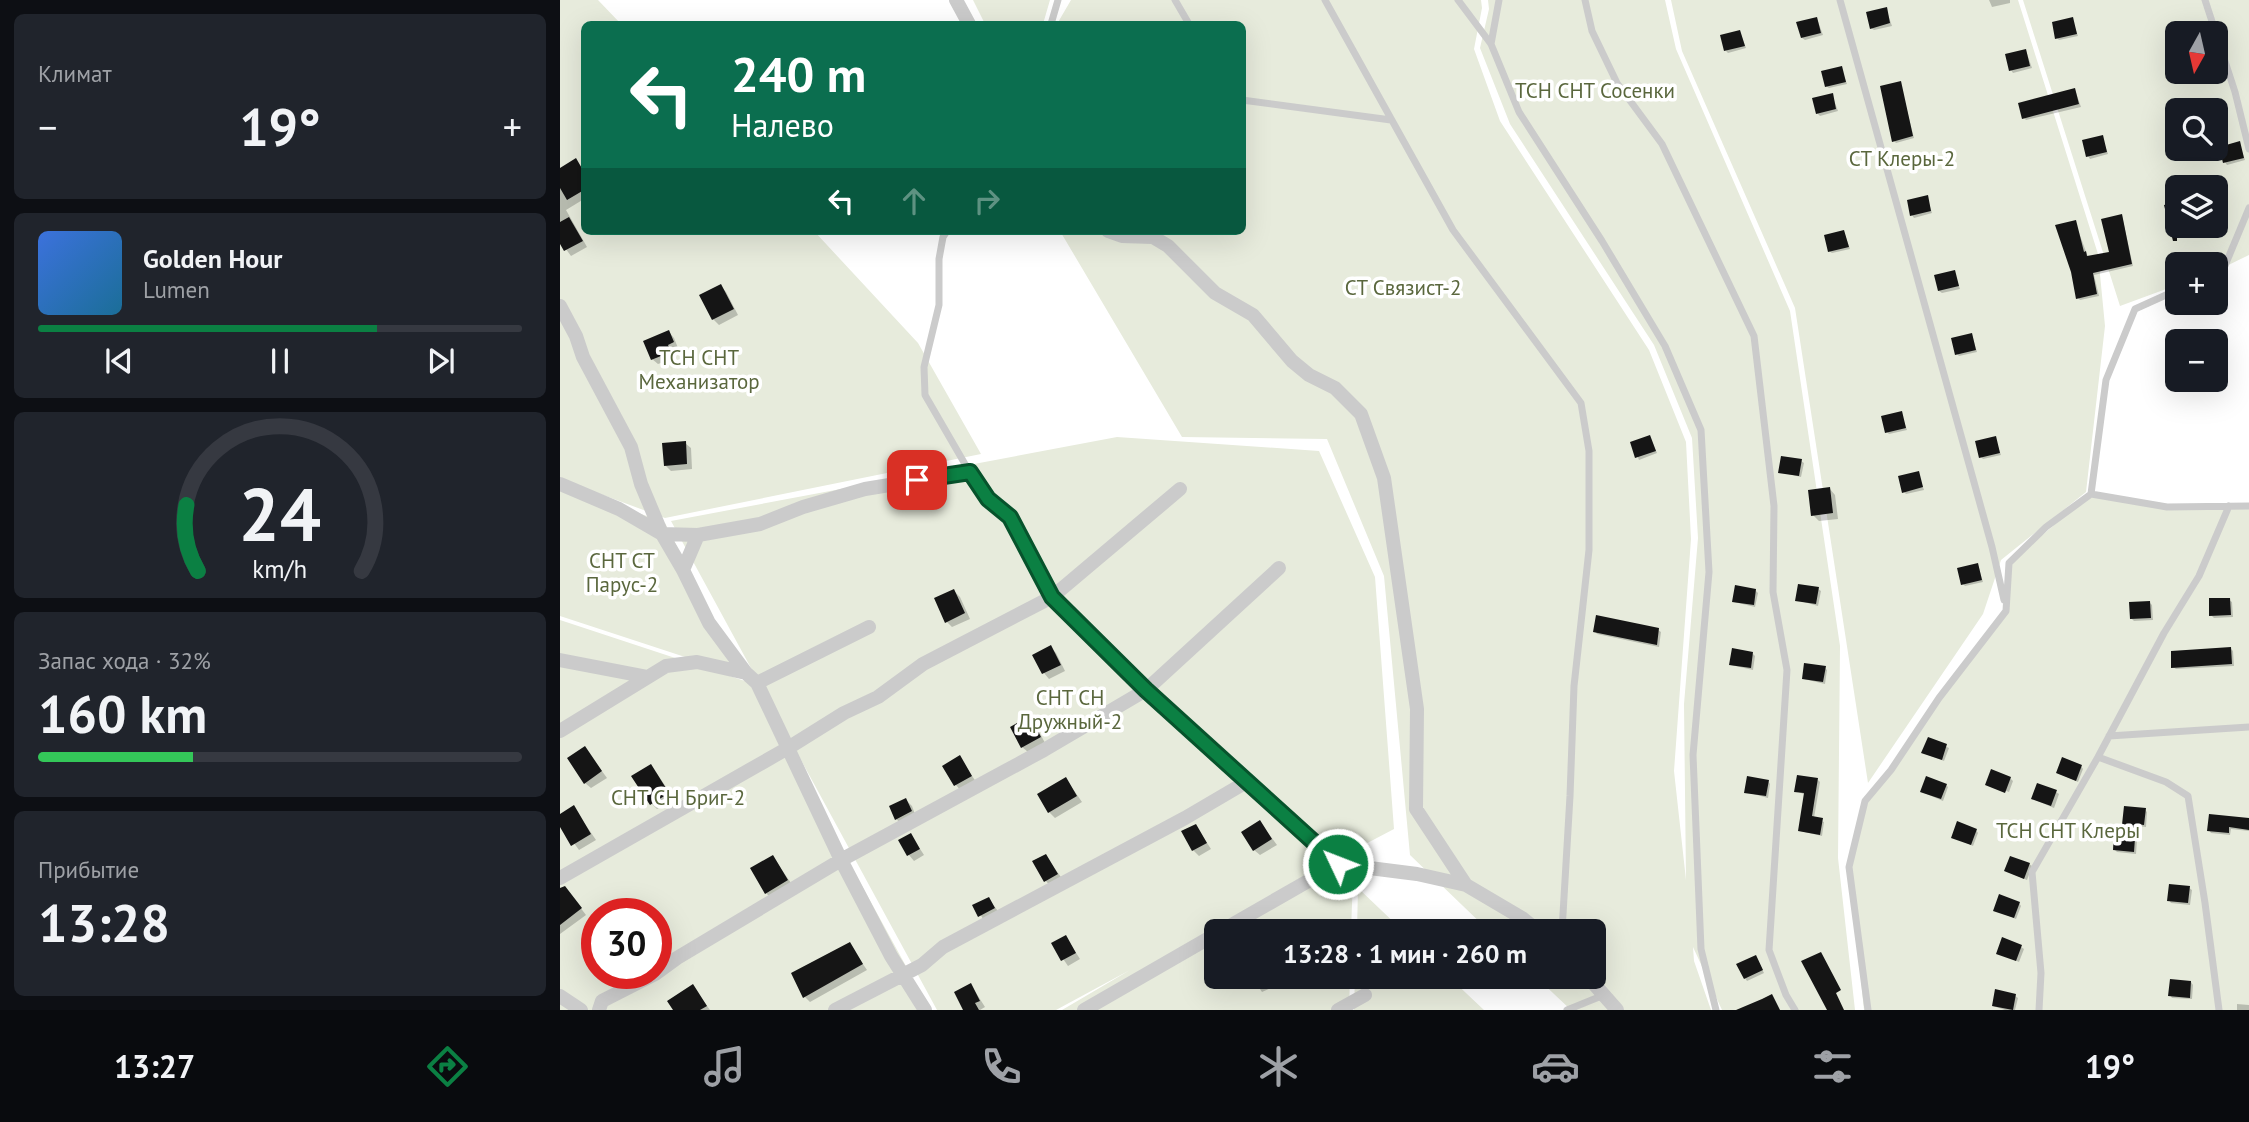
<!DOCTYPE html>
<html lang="ru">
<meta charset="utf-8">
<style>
:root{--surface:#171b24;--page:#20242c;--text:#f1f3f6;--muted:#9ea1a6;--line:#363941;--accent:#0b8043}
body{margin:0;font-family:"PT Sans",sans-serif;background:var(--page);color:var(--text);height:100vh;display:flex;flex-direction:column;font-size:26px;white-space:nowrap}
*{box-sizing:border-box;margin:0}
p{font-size:23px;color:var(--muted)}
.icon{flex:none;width:38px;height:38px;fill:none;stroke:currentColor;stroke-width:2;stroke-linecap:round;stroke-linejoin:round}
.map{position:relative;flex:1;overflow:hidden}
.side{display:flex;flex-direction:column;gap:14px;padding:14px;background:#0d0f14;width:560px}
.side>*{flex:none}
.guide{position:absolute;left:21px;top:21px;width:665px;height:214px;border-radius:10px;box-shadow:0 7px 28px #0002;background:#0b6e4f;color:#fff;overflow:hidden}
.needle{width:46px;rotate:188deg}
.controls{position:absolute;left:1605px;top:21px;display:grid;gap:14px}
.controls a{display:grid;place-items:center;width:63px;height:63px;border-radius:10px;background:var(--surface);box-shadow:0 7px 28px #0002;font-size:35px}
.speed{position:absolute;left:21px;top:898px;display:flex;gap:14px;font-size:35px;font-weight:700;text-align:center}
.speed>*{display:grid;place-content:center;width:91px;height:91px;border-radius:50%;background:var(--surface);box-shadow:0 7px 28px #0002;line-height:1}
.speed .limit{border:10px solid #d22;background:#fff;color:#111}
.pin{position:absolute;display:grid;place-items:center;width:60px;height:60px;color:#fff;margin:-30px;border-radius:14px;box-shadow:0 4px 10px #0006}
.me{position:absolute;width:77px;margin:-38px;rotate:313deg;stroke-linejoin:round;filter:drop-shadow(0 0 5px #0008)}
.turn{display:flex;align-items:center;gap:24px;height:147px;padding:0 35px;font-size:32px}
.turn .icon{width:91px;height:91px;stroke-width:2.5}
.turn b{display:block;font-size:49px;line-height:60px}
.lanes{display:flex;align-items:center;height:66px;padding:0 35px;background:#0003;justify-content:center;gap:35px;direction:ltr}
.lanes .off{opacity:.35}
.big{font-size:52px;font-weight:700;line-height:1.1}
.side .widget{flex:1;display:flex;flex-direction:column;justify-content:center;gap:10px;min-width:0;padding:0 24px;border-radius:10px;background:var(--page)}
.side .dial{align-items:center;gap:0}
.dial svg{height:182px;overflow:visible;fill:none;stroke:var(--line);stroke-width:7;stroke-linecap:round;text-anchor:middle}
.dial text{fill:var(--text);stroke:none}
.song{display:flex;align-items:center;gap:21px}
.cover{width:84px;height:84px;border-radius:10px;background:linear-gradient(135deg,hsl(220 70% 55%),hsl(200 70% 35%))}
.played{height:7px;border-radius:4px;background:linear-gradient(90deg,var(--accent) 70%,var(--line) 70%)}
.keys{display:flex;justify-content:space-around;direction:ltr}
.heat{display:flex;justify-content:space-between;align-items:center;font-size:38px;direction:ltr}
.charge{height:10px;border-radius:5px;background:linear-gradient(90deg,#34c759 32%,var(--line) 0)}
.trip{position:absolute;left:644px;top:919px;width:402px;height:70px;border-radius:10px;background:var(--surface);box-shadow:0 7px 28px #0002;font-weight:700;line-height:70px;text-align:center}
.tab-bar{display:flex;height:112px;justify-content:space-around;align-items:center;background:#090b0e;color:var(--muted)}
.tab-bar .icon{width:49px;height:49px}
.tab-bar .selected{color:var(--accent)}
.tab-bar b{font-size:32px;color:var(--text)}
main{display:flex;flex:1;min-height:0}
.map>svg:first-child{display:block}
.green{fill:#e7ebdc;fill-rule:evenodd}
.shadow{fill:#0003}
.building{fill:#151515}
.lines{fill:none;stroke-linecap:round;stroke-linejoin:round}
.lane{stroke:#cbcbcb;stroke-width:7}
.street{stroke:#cbcbcb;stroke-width:14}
.route-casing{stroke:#07532c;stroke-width:18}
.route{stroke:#0b8043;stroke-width:12}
.labels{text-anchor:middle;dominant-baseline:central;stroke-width:7;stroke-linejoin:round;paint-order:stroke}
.park-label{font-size:21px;fill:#5a673d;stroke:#fff}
</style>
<main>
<section class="side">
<div class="widget"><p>Климат</p>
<div class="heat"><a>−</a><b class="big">19°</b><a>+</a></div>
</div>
<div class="widget">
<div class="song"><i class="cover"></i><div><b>Golden Hour</b><p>Lumen</p></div></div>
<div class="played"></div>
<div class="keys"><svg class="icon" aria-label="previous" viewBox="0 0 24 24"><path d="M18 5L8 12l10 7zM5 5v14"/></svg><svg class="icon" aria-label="pause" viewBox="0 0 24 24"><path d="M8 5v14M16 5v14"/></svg><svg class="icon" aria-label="next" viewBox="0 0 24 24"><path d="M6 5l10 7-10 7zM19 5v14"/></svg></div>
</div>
<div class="widget dial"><svg viewBox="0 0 100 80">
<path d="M14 69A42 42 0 1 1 86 69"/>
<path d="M14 69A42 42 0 0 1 9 40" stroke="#0b8043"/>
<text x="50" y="56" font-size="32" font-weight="700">24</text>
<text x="50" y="72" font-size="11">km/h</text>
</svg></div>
<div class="widget"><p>Запас хода · 32%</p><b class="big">160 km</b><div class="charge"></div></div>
<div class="widget"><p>Прибытие</p><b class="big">13:28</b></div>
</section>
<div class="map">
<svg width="1689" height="1010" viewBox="0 0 1689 1010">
<rect width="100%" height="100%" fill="#fff"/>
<path class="green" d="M0 0H38L61 24H24V231H254L358 343 421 454 105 518 0 479Z
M413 0H490L483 24H425Z
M511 0H921L922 8 914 49 940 121 1089 350 1126 442 1131 539 1114 771 1126 880 1124 704 1138 538 1132 438 1094 345 950 124 920 48 929 9 928 0H1105L1116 49 1230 311 1280 646 1278 858 1295 1010H1162L1133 947 1134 961 1151 1010H1011L976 977 1034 976V931H929L850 855 824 576 767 439 622 437 500 231H682V24H497Z
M1111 0H1458L1538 254 1545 326 1526 492 1441 560 1423 614 1308 783 1235 308 1122 51Z
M1463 0H1689V255L1656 271V264H1617V285L1560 306ZM1617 33H1656V72H1617ZM1617 110H1656V149H1617ZM1617 187H1656V226H1617Z
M557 437 759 451 815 577 834 829 794 850 791 931H656V976L790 977 789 1010H502L570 970 496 1010H377L111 521Z
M0 483 105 523 183 676 0 616Z
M1531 494 1607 507 1689 506V1010H1304L1290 873 1305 801 1446 611 1449 563Z
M0 620 191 683 370 1010H0ZM37 914H96V973H37Z
M798 888 843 931H797Z
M795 976 889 977 924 1010H794Z"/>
<path class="shadow" d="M1429 0H1450V3L1432 7Z
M1326 9 1332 26 1314 30 1311 28Z
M1257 19 1263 35 1245 40 1242 38Z
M1512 19 1518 36 1499 40 1497 38Z
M1180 32 1186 48 1168 53 1166 51Z
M1466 51 1472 68 1453 73 1451 70Z
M1281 68 1287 84 1269 88 1266 86Z
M1340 83 1354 138 1336 143 1334 141Z
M1515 90 1521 107 1466 120 1464 118Z
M1272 95 1278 111 1260 116 1257 113Z
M1542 137 1548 154 1530 159 1528 156Z
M1679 143 1685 160 1667 165 1665 162Z
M16 160 24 171V199L6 210 27 247 11 256 0 241V170Z
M1367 197 1372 213 1354 218 1352 215Z
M1562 216 1573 266 1534 275 1539 296 1520 300 1518 298 1515 222 1528 257 1551 253Z
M1284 232 1290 249 1272 253 1269 251Z
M1394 272 1400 289 1382 293 1379 291Z
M161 286 166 292 178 315 159 325 153 319Z
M109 332 114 338 118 348 112 351 115 358 98 364 92 359Z
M1412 335 1417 352 1399 356 1397 354Z
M1341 413 1347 430 1329 434 1327 432Z
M1090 437 1097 453 1079 460 1072 443Z
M1435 438 1441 455 1423 459 1421 457Z
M125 443 131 448 132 469 111 471 105 465Z
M1241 461 1244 463 1241 477 1220 472Z
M1358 473 1364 490 1346 494 1344 492Z
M1270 489 1275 495 1278 519 1259 521 1253 515Z
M1418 565 1423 582 1405 586 1403 584Z
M1258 589 1261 591 1258 606 1237 600Z
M1195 590 1198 593 1195 607 1174 602Z
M394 591 400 597 410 619 392 627 386 621Z
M1669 600 1672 602 1673 617 1654 618 1651 615Z
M1590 603 1592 605 1593 620 1574 621 1571 618Z
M1098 630 1101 632 1099 647 1037 634 1035 631Z
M490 647 496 653 505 671 489 679 484 673 474 655Z
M1671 649 1673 651 1674 666 1616 669 1613 667Z
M1193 654 1195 656 1193 670 1171 665Z
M1265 668 1267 670 1265 684 1244 679Z
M470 718 475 724 485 743 468 752 462 747Z
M1369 739 1389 748 1384 761 1363 753Z
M25 748 47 778 31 788 25 783Z
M400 757 416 782 401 791 396 785Z
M1521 766 1523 769 1518 782 1498 773Z
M96 772 114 799 97 809 92 804Z
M1450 778 1453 781 1449 792 1428 784Z
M506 779 522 802 495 818 489 812Z
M1258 780 1260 782 1254 818 1264 822 1262 836 1240 831 1246 795 1236 791Z
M1208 781 1210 784 1208 798 1186 792Z
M1386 785 1388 787 1383 801 1362 792Z
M1496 792 1499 794 1494 808 1473 799Z
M346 800 352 806 356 817 342 824 336 819Z
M14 808 36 840 19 850 0 824V816Z
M1585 810 1587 812 1586 827 1578 826 1576 854 1557 852 1555 850 1563 836Z
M1689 818V831L1671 829 1670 835 1651 833 1649 830Z
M700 822 717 845 700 855 694 850Z
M636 826 651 849 639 856 633 850Z
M1416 830 1418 833 1413 846 1393 837Z
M351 835 364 855 354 861 349 855Z
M486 856 503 880 491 887 486 881Z
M213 857 233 886 212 899 206 893Z
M1469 864 1472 866 1467 880 1446 871Z
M1629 888 1632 890 1630 905 1611 903 1609 900Z
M0 889 10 894 26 915 0 934Z
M429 899 440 914 425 922 415 906Z
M1459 903 1461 906 1456 919 1435 910Z
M731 924 738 931H720Z
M506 937 520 959 508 966 493 944Z
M289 944 307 970 250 1002 245 997Z
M1461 947 1464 949 1459 962 1438 953Z
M1197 959 1204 973 1187 981 1185 978Z
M691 976H721L724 982 702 992Z
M1631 982 1633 985 1632 999 1612 998 1610 995Z
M411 985 425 1007 420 1010H405Z
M133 986 150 1010H115Z
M1455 996 1458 998 1455 1010H1445L1433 1006Z
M1677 1004 1689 1005V1010H1677Z"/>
<path class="building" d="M1327 7 1330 23 1310 29 1306 12Z
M1257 17 1261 33 1241 38 1236 22Z
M1513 17 1517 34 1495 39 1492 22Z
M1180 30 1185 46 1164 51 1160 35Z
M1466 49 1470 66 1449 71 1445 54Z
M1282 66 1286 82 1265 87 1261 71Z
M1341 81 1353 136 1332 142 1320 86Z
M1515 88 1519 104 1462 119 1458 103Z
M1273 93 1276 109 1256 114 1252 98Z
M1543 135 1547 152 1526 157 1522 140Z
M1680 141 1684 158 1663 163 1659 147Z
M16 158 24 172V190L7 200 0 188V168Z
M1368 195 1371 211 1350 216 1347 200Z
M1617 202V241H1613L1604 205Z
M1562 214 1572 264 1533 273 1537 294 1516 299 1511 272 1495 225 1516 220 1524 252 1526 251 1527 256 1549 252 1541 219Z
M9 217 23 241 4 251 0 244V222Z
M1284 230 1289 247 1268 252 1264 235Z
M1395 270 1399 286 1378 291 1374 275Z
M161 284 174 309 152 320 139 295Z
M109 330 114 342 108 345 111 352 91 360 83 341Z
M1412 333 1416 350 1395 355 1391 338Z
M1342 411 1346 428 1325 433 1321 416Z
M1090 435 1096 451 1075 458 1070 442Z
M1436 436 1440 453 1419 458 1415 441Z
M126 441 127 464 104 466 102 443Z
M1221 456 1242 459 1239 476 1218 473Z
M1359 471 1363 487 1342 493 1338 476Z
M1270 487 1273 513 1251 516 1248 490Z
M1418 563 1422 580 1401 585 1397 568Z
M1238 584 1259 587 1256 604 1235 601Z
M1175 585 1196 589 1194 605 1172 602Z
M394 589 405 613 385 623 374 598Z
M1649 598H1670L1671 615 1649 616Z
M1590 601 1591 618 1570 619 1569 602Z
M1036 615 1099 628 1097 645 1033 632Z
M491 645 501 665 482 674 472 655Z
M1671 647 1672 664 1611 668V651Z
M1172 648 1193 652 1191 668 1169 665Z
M1244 663 1266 666 1263 682 1242 679Z
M470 716 481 737 461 748 450 727Z
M1368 737 1387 744 1382 760 1361 753Z
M25 746 42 771 24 784 7 758Z
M400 755 412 776 394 786 382 766Z
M1502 757 1522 765 1516 781 1496 773Z
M91 764 109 793 90 805 71 776Z
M1431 769 1451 777 1445 793 1425 785Z
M1237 775 1258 778 1252 816 1263 818 1260 835 1238 831 1244 793 1234 792Z
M1187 776 1209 780 1206 796 1184 793Z
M1366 776 1387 784 1381 799 1360 792Z
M506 777 517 796 488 813 477 794Z
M1477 783 1497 790 1491 806 1471 799Z
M346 798 352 811 335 820 329 806Z
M14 805 31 834 11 846 0 827V814Z
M1564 806 1586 808 1584 825 1576 824 1574 852 1553 850 1554 833 1561 834Z
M1649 814 1689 818V830L1669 827V833L1647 831Z
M700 820 712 839 693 851 681 832Z
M1397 821 1417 829 1411 845 1391 838Z
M636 824 647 843 632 851 621 831Z
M351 833 360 849 347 856 338 840Z
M486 854 498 874 484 882 472 861Z
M213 855 228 880 205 894 190 868Z
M1450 856 1470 863 1464 879 1444 871Z
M1609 884 1630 886 1628 903 1607 901Z
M5 886 22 908 0 925V888Z
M1439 894 1460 902 1454 918 1433 911Z
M429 897 435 908 418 917 412 905Z
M506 935 516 953 501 961 491 943Z
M1442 937 1462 945 1456 961 1436 954Z
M290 942 303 964 243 998 231 973Z
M1261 952 1281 990 1276 993 1284 1010H1267L1241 961Z
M1196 955 1203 970 1184 979 1176 964Z
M1610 979 1631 981 1630 998 1608 996Z
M411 983 420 1001 415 1003 419 1010H403L394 992Z
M133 984 147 1006 140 1010H113L107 1001Z
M1435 989 1456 994 1453 1010 1432 1006Z
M1212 994 1220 1010H1176L1202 999Z"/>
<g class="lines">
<path class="lane" d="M615 0 629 24
M765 0 893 230 1021 403 1029 451V550L1014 686 1010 796 1002 931
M898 0 931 44 959 112 1042 241 1105 346 1141 430 1149 572 1133 755 1141 949 1156 1010
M1025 0 1032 31 1057 83 1102 144 1194 336 1214 506 1213 592 1227 670 1209 950 1226 995 1235 1010
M1280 0 1432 547 1444 600
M1645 0 1675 92 1689 149
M491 24 498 0
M931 44 939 0
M682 100 831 120
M387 231 383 237 379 259V305L364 367 365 395 409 471
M1656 272 1664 268 1689 208
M1531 494 1546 380 1575 309 1617 290
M1549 736 1689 727
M1538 757 1606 782 1628 796 1645 903 1659 1010
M1007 1010 1044 995
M1308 1010 1289 867 1305 801 1331 770 1379 698 1446 611 1449 563 1486 527 1531 494 1607 507 1689 506
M1479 1010 1481 973 1472 872 1538 757 1604 633 1639 576 1669 506"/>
<path class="street" d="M396 0 409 24
M548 231 562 236 593 237 608 246 655 293 693 315 732 361 749 375 775 388 801 414 824 478 857 709 856 809 906 885
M0 306 16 336 23 357 71 447 81 484 102 534 123 570 149 623 186 673 197 683 281 860 331 956 365 1010
M0 484 59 509 102 534 138 535 200 524 243 507 305 489 409 472 428 499 451 517 492 597 586 690 778 864
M123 570 138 535
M0 660 88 677
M197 683 309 627
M0 731 106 666 137 662 186 673
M0 878 228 748 284 713 318 697 363 664 492 597 620 489
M661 931 778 864 857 874 906 885 962 918 978 931
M1027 976 1057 1010
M0 996 21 1010
M39 1010 42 1001 95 974 117 958 281 860 484 750 586 690 719 568
M275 1010 362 965 383 947 625 818 688 781
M524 1010 656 934
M778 1010 805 995"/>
</g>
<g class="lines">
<defs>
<path id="route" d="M357 480 410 472 428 499 450 517 492 597 586 690 778 864"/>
</defs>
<use href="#route" class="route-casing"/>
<use href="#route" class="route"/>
</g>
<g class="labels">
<g class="park-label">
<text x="1035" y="90">ТСН СНТ Сосенки</text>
<text x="1342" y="158">СТ Клеры-2</text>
<text x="843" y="287">СТ Связист-2</text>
<text x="139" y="357">ТСН СНТ<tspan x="139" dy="24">Механизатор</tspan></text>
<text x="62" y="560">СНТ СТ<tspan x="62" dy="24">Парус-2</tspan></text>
<text x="510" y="697">СНТ СН<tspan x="510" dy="24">Дружный-2</tspan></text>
<text x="118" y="797">СНТ СН Бриг-2</text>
<text x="1508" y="830">ТСН СНТ Клеры</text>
</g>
</g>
</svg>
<div class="controls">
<a><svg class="needle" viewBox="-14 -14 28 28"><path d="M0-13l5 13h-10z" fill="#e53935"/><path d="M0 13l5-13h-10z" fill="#9ea1a6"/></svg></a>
<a><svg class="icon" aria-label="search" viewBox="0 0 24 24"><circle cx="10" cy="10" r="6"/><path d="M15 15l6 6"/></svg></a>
<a><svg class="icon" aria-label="layers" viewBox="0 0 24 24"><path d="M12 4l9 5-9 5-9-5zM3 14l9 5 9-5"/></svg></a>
<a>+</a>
<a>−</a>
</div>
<div class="speed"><div class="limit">30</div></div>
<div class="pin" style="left:357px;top:480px;background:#d93025"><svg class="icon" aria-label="arrive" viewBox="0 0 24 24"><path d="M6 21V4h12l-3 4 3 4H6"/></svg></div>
<svg class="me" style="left:778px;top:864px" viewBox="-20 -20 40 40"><circle r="17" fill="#0b8043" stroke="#fff" stroke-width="3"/><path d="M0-11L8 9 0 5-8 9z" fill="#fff"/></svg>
<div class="trip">13:28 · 1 мин · 260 m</div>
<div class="guide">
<div class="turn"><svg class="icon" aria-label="left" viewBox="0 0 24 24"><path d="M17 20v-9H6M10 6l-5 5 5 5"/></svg><div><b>240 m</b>Налево</div></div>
<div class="lanes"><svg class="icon" aria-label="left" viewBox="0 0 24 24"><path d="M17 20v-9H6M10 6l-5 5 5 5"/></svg><svg class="icon off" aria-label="ahead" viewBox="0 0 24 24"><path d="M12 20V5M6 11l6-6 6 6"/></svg><svg class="icon off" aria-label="right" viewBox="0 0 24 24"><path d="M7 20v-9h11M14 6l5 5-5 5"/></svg></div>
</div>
</div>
</main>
<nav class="tab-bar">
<b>13:27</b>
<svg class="icon selected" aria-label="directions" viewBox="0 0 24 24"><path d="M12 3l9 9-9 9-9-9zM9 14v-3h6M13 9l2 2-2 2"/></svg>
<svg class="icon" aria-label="music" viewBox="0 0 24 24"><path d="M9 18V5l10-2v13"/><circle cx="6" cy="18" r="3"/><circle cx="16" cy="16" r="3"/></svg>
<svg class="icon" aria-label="phone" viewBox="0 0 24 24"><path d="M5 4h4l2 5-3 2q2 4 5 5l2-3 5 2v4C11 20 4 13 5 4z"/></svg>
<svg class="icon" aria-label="climate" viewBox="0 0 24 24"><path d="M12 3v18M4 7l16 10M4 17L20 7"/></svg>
<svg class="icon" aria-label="car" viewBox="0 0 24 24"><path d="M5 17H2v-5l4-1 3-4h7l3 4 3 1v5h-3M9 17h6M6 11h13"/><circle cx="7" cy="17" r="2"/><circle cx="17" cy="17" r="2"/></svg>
<svg class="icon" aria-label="filters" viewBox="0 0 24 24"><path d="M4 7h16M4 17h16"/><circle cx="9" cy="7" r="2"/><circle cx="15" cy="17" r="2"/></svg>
<b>19°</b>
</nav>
